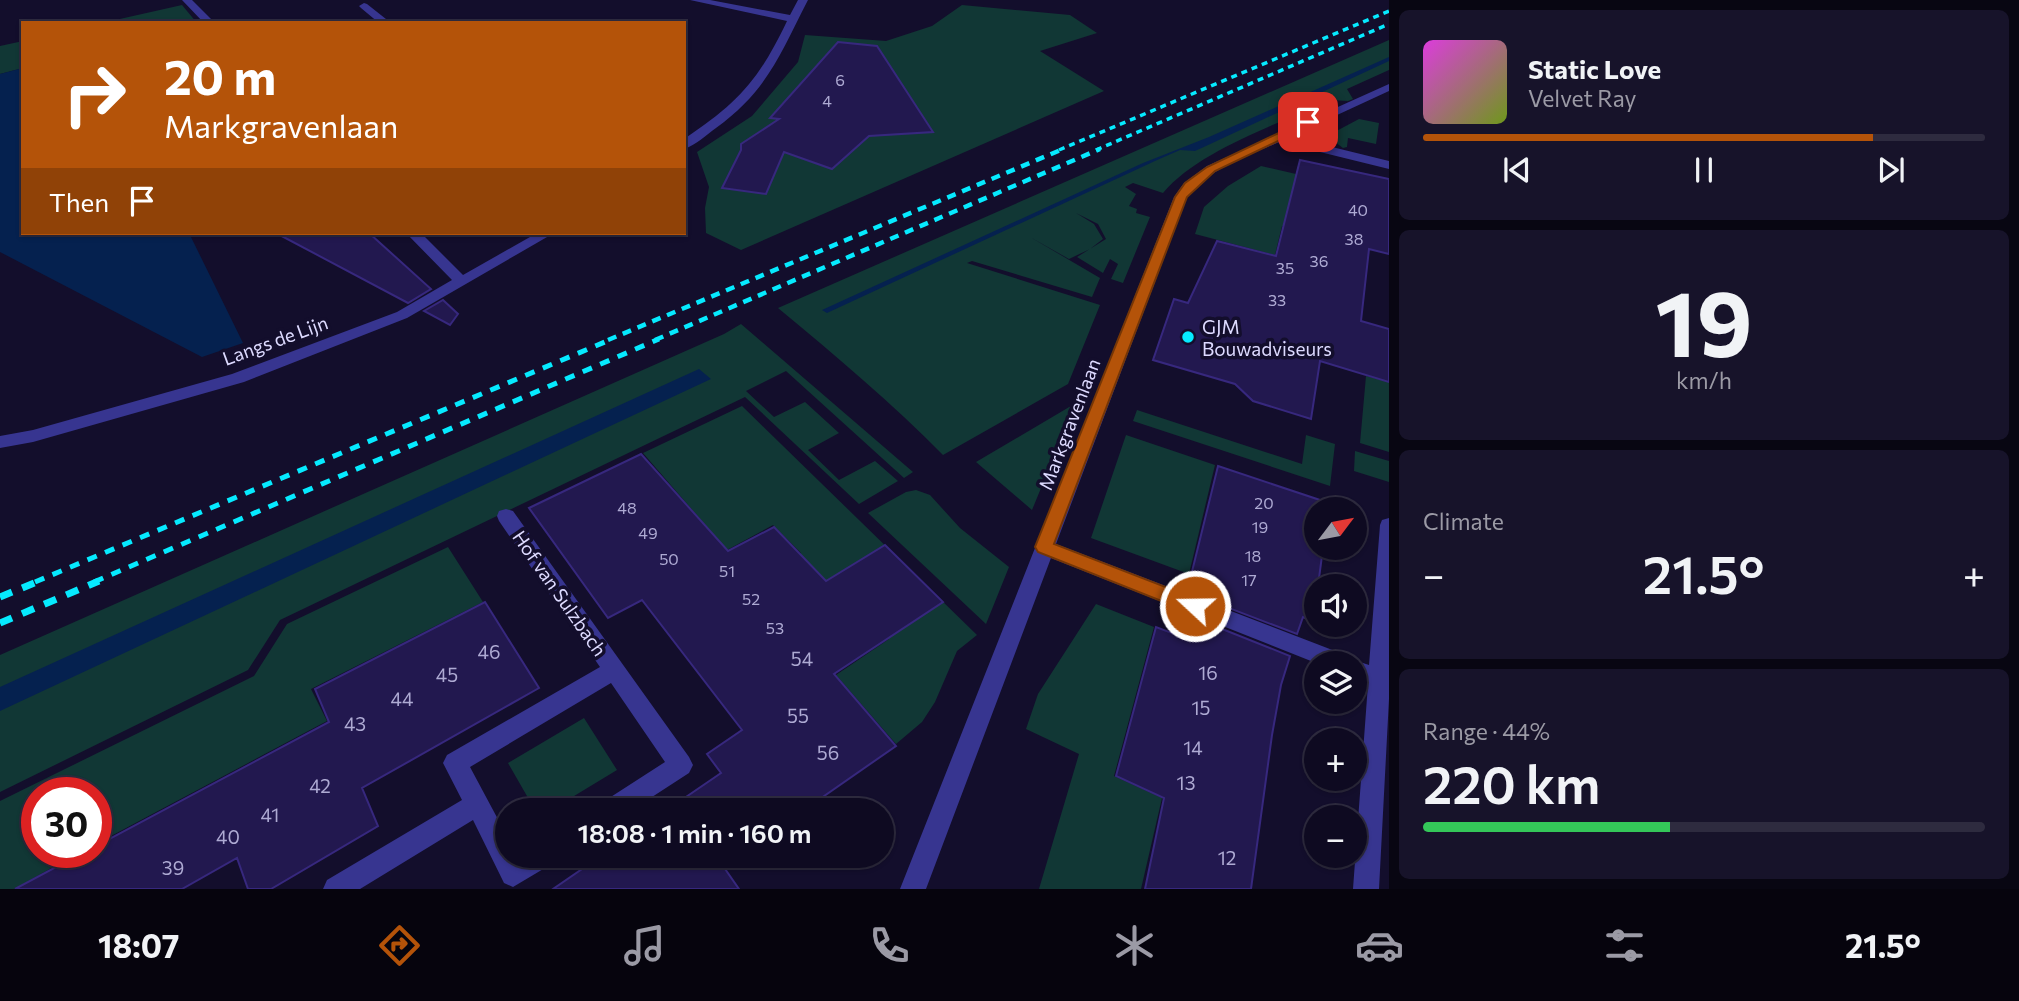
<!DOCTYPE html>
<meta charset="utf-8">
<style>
:root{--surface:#0e0a21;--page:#17132a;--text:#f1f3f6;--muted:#9b9aa5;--line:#2e2b3f;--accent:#b45309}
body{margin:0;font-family:Commissioner,sans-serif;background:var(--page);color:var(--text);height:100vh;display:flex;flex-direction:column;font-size:26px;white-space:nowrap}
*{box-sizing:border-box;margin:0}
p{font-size:23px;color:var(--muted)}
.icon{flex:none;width:38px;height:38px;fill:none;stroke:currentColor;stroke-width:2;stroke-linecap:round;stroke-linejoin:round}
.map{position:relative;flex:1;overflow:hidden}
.details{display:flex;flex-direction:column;gap:10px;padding:10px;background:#080612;width:630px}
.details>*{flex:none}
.top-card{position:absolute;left:21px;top:21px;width:665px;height:214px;border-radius:0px;box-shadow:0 2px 5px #0004,0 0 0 2px var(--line);background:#b45309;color:#fff;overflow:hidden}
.needle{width:46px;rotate:58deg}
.buttons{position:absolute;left:1304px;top:497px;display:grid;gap:14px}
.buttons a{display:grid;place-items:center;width:63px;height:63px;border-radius:50%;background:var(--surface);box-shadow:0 2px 5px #0004,0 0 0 2px var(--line);font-size:35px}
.speed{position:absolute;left:21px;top:777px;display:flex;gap:14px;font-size:35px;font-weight:700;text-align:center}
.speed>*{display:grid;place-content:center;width:91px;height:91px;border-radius:50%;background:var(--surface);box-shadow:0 2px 5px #0004,0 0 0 2px var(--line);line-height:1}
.speed .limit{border:10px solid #d22;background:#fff;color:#111}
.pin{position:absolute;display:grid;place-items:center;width:60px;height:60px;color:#fff;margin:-30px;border-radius:14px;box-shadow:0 4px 10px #0006}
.me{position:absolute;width:77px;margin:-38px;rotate:291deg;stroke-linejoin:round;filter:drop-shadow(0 0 5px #0008)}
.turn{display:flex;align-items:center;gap:24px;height:147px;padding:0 28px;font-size:32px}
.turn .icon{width:91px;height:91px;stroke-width:2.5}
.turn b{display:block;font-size:49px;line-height:60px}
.then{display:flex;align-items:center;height:66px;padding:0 28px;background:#0003;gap:14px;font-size:26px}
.big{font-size:52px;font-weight:600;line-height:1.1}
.details .card{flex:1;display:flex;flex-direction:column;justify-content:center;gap:10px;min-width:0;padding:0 24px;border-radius:10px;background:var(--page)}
.details .dial{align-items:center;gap:0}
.dial b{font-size:91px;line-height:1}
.song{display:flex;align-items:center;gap:21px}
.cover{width:84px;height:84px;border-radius:10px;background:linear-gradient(135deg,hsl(300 70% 55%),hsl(80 70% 35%))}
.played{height:7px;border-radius:4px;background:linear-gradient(90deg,var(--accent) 80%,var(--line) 80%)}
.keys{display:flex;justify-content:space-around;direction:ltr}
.heat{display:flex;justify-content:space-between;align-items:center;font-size:38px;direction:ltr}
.charge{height:10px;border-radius:5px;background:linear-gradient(90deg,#34c759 44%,var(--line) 0)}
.trip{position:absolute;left:495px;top:798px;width:399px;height:70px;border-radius:35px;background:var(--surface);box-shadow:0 2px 5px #0004,0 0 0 2px var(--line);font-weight:600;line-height:70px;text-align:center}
.dock{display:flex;height:112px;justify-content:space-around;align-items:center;background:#06040d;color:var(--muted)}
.dock .icon{width:49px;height:49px}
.dock .active{color:var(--accent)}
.dock b{font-size:32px;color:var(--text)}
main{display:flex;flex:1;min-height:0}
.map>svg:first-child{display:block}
.green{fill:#113735}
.water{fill:#05214f}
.building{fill:#22184f;stroke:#37287e;stroke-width:2}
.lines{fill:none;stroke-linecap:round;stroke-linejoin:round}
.minor{fill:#373590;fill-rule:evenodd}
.rail-far3{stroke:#06eaff;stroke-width:3.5;stroke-dasharray:6 5;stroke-linecap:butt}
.rail-far2{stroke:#06eaff;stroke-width:4.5;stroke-dasharray:9 7;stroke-linecap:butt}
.rail-far1{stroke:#06eaff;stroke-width:5;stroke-dasharray:10 9;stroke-linecap:butt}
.rail{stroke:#06eaff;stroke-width:7;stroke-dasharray:13 11;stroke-linecap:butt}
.route{fill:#b45309;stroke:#753606;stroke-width:2}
.poi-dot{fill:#06eaff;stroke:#130e2c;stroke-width:2.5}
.labels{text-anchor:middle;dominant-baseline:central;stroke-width:7;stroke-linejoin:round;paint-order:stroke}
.number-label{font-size:16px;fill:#aeaad3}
.poi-label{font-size:19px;fill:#dddaff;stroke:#130e2c;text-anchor:start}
.street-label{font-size:19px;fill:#dddaff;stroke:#130e2c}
.near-number-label{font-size:19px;fill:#aeaad3}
</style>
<main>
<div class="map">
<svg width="1389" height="889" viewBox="0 0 1389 889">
<rect width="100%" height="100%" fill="#130e2c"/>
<path class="green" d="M182 5 197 23H102Z
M962 5 1070 15 1097 33 1040 51 1104 91 741 250 706 233 705 208 709 187 697 152 752 116 798 62 805 35 886 41 932 26Z
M1389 40V70L1347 89 1353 99 1348 101 1330 100C1279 124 1199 150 1163 193L1133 183 1125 187 1136 194 1129 206 1137 209 1136 213 1150 217 1123 283 1111 279 1118 264 1110 259 1103 273 1077 257 1106 239 1098 224 1076 213 1094 224 1103 239 1090 249 1069 259 1030 237 1100 278 1092 297 972 261 967 263 1100 305 1068 384 943 455C893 404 836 356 778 308Z
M23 41V68L0 74V46Z
M1359 119 1379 123 1376 144 1348 138 1347 147 1343 148 1327 136Z
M1261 166 1322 180 1311 233 1282 226 1275 255 1195 234 1204 207 1228 186Z
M741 324 913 472 904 478 786 371 746 391 774 417 805 402 839 433 808 450 839 480 875 461 898 481 859 504 745 397 280 620 248 670 0 792V655L724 334Z
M1366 376 1389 382V452L1360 443Z
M1076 403 1032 510 976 462Z
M742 406 977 635 957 651 935 702 922 722 896 744 836 675 889 639 857 606 852 608 826 580 810 589 786 563 801 553 773 525 727 550 643 453Z
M1137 410 1302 464 1306 435 1335 444 1330 486 1133 421Z
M1126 435 1215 465 1189 574 1091 538Z
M1355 451 1389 461V482L1354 471Z
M916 490 930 495 960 528 1009 567 986 624 868 513 906 492Z
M448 547 483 602 311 689 327 721 96 844V793H37V852H80L14 889H0V801L254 676 287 624Z
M1096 604 1154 627 1114 776 1162 798 1141 889H1039L1079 754 1026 729 1038 694Z
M584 718 617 770 551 810H535L508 763Z"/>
<path class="water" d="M1389 57V61L1206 146 1195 151 1180 150 1155 161 827 313 822 310 1143 163 1209 137Z
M23 68V233H189L243 343 202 357 0 252V74Z
M699 369 711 379 0 711V687Z"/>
<path class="building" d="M838 42 877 46 933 132 869 136 832 169 784 152 766 194 722 188 741 150V144L779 119 770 118Z
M1300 160 1389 179V254L1369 249 1361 321 1389 329V382L1320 361 1311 419 1253 401 1235 384 1153 360 1174 299 1188 303 1217 241 1276 256Z
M276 233H369L431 289 408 303Z
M443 300 458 314 450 325 424 311Z
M641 454 728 551 774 527 826 581 885 545 943 602 834 674 896 746 804 810H667L721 773 707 754 742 730 642 600 608 618 529 508Z
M1218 466 1329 503 1328 509H1316V548H1323L1318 586H1316L1314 622 1303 617 1297 634 1187 592Z
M485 602 539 688 362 788 378 826 271 889H248L237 858 182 889H15L84 852H96V846L329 722 315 689Z
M1182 613 1290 656 1281 685 1272 735 1251 889H1145L1164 798 1116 776 1156 627 1177 635Z
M601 856H716L739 889H553Z"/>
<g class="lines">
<path class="minor" d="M182 0H192L215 23H204Z
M690 0H710L790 15 798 0H808C780 54 768 90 716 128 706 135 696 145 684 149V139C738 103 759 80 787 21Z
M364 3 367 4 391 23H379L361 8 359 6Z
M1389 84V91L1296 134 1328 146 1389 161V169L1320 152 1286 139C1253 154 1210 167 1187 197L1056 544 1348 656 1350 661 1354 660 1369 665 1380 525 1382 520 1389 518V699L1379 889H1353L1368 684 1354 679V663H1316L1051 558 926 889H900L1174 197 1184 183 1207 166Z
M406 233H421L463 275 537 233H554L407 318 244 382 33 442 0 448V436L33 430 232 374 397 312 452 280Z
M506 509 513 511 689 757 693 765 689 773 632 810H599L603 802 665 762 611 683 470 767 508 838V856H553L550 865 513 887 504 883 473 820 360 889H323L327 880 462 800 443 763 447 755 600 667 499 521 497 516 499 511Z"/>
<path class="rail-far3" d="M1059 150 1389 11
M1096 150 1389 24"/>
<path class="rail-far2" d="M608 340 1063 149
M655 340 1100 149"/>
<path class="rail-far1" d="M35 582 612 339
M94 582 659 339"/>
<path class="rail" d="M0 597 39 581
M0 623 99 581"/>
</g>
<path class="route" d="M1308 119 1314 122 1312 125 1215 171 1187 197 1054 544 1202 601 1204 606 1202 612 1195 614 1189 612 1038 552 1035 547 1175 197 1185 183 1207 167Z"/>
<circle class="poi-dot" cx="1188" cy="337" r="7"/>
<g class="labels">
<g class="number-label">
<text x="840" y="79">6</text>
<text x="827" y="100">4</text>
<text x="1358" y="209">40</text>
<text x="1354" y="238">38</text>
<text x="1319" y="260">36</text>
<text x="1285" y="267">35</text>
<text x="1277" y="299">33</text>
<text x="1264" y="502">20</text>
<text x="627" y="507">48</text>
<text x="1260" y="526">19</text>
<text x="648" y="532">49</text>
<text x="1253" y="555">18</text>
<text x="669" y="558">50</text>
<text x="727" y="570">51</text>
<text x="1249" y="579">17</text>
<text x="751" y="598">52</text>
<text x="775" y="627">53</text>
</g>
<g class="poi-label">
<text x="1202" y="326">GJM<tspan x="1202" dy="22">Bouwadviseurs</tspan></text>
</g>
<g class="street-label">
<text transform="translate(275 340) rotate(-20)">Langs de Lijn</text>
<text transform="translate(1069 424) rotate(-69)">Markgravenlaan</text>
<text transform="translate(560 593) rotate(55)">Hof van Sulzbach</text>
</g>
<g class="near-number-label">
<text x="489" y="651">46</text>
<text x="802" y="658">54</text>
<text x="1208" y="672">16</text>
<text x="447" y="674">45</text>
<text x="402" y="698">44</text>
<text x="1201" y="707">15</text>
<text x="798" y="715">55</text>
<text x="355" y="723">43</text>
<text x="1193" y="747">14</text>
<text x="828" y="752">56</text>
<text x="1186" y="782">13</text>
<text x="320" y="785">42</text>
<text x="270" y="814">41</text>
<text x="228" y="836">40</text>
<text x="1227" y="857">12</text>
<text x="173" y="867">39</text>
</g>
</g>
</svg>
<div class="buttons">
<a><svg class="needle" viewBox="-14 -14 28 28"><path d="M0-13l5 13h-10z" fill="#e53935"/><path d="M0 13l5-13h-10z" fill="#9b9aa5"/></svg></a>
<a><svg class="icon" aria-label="sound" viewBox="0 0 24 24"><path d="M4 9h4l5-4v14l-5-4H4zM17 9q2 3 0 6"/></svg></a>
<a><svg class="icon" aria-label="layers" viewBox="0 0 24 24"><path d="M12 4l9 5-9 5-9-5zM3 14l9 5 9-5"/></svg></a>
<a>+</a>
<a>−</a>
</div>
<div class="speed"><div class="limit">30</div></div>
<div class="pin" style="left:1308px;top:122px;background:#d93025"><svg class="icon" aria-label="arrive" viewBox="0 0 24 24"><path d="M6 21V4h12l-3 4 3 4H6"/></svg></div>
<svg class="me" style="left:1195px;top:606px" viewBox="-20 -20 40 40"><circle r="17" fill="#b45309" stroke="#fff" stroke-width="3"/><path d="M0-11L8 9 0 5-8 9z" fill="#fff"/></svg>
<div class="trip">18:08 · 1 min · 160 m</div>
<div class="top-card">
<div class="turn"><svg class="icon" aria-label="right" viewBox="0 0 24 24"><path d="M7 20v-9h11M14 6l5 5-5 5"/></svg><div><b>20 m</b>Markgravenlaan</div></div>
<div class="then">Then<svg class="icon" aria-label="arrive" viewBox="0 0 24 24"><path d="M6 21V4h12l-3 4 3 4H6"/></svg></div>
</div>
</div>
<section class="details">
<div class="card">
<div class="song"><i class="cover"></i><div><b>Static Love</b><p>Velvet Ray</p></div></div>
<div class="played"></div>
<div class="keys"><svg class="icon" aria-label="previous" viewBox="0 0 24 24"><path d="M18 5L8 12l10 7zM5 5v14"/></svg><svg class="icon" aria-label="pause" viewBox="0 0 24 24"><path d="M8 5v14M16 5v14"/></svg><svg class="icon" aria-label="next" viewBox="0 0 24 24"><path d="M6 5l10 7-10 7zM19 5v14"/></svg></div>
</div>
<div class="card dial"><b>19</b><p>km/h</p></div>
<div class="card"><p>Climate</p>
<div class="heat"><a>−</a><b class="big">21.5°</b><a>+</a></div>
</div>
<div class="card"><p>Range · 44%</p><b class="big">220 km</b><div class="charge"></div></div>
</section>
</main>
<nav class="dock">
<b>18:07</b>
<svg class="icon active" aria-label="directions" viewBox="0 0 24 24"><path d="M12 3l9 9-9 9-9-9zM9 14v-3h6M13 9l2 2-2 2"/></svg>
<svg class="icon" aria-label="music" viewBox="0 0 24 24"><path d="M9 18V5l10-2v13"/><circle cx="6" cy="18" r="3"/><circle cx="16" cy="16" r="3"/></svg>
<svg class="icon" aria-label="phone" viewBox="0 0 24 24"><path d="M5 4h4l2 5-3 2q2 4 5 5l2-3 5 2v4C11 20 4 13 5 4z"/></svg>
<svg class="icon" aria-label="climate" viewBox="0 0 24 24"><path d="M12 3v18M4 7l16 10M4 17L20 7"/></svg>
<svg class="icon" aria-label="car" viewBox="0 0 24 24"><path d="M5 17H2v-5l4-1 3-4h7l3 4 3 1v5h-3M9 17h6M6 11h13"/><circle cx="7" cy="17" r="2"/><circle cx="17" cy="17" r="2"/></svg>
<svg class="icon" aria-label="filters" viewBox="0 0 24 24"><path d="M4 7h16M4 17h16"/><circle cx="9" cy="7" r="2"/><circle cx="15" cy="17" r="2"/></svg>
<b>21.5°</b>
</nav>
